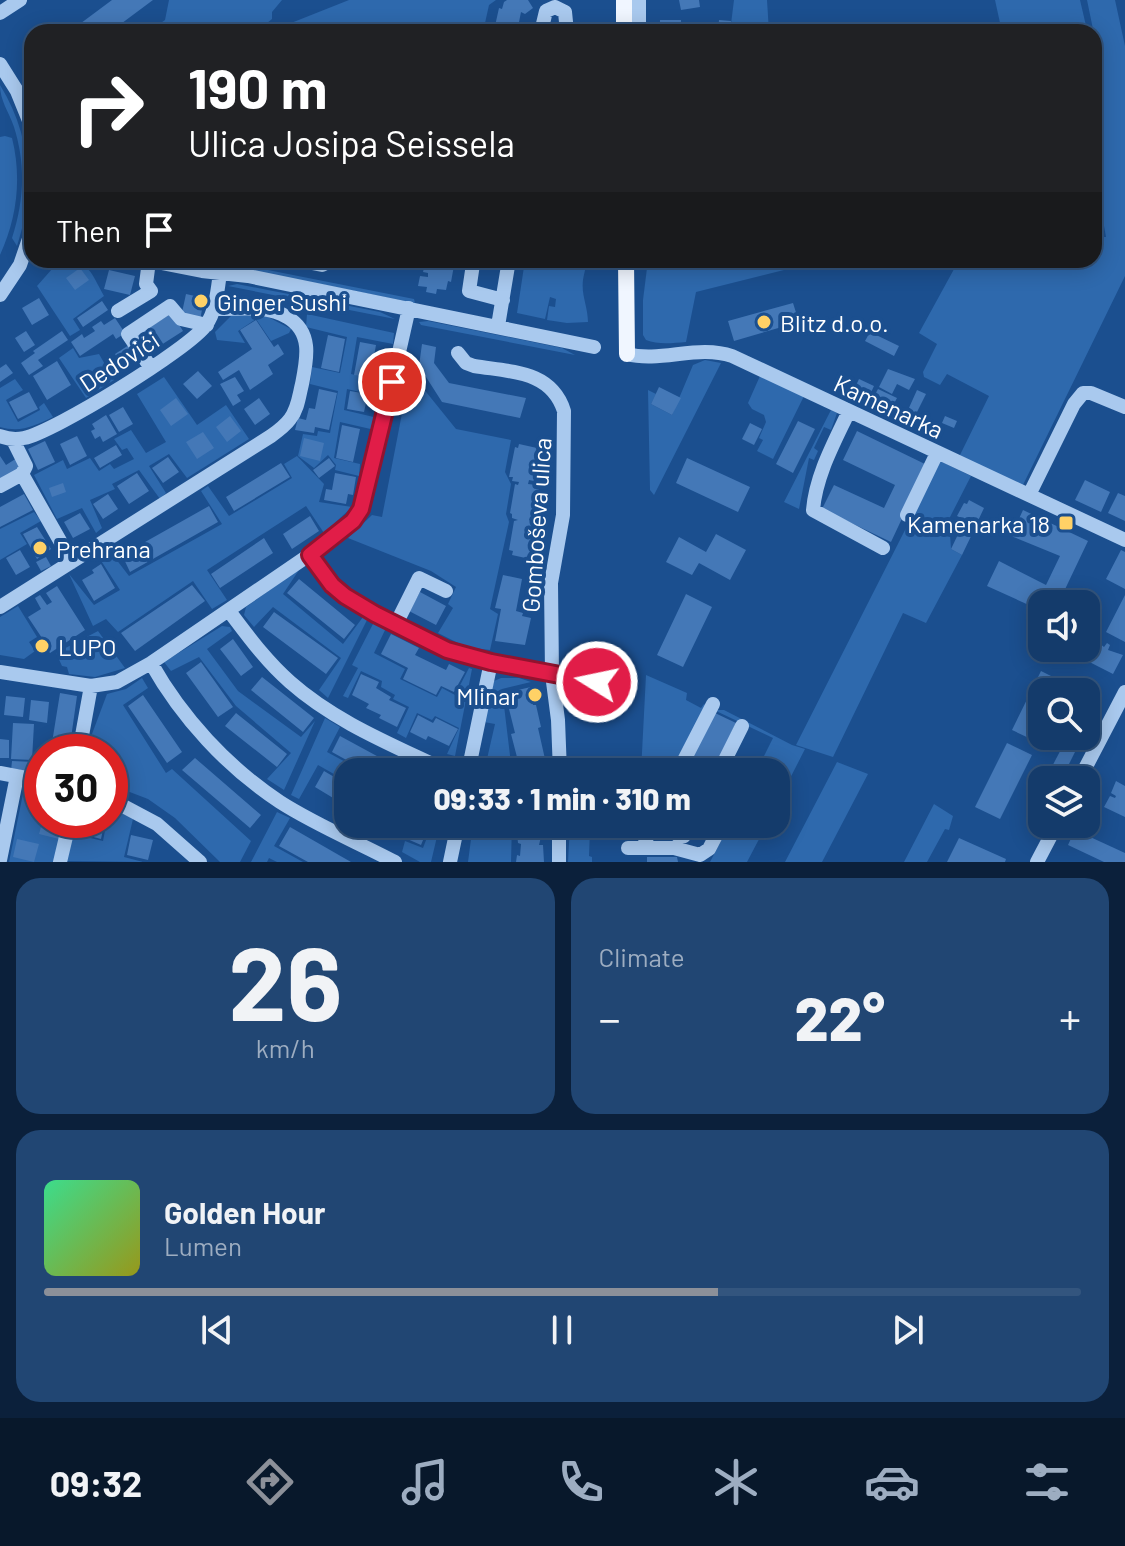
<!DOCTYPE html>
<meta charset="utf-8">
<style>
:root{--surface:#143b6b;--page:#214673;--text:#f1f3f6;--muted:#9dadc1;--line:#33557e;--accent:#8c9099}
body{margin:0;font-family:Barlow,sans-serif;background:var(--page);color:var(--text);height:100vh;display:flex;flex-direction:column;font-size:30px;white-space:nowrap}
*{box-sizing:border-box;margin:0}
p{font-size:26px;color:var(--muted)}
.icon{flex:none;width:44px;height:44px;fill:none;stroke:currentColor;stroke-width:2;stroke-linecap:round;stroke-linejoin:round}
.map{position:relative;height:862px;overflow:hidden}
.side{display:flex;flex-direction:column;gap:16px;padding:16px;background:#0b203b;flex:1}
.side>*{flex:none}
.guide{position:absolute;left:24px;top:24px;width:1078px;height:244px;border-radius:24px;box-shadow:0 4px 20px #0003,0 0 0 2px var(--line);background:#202124;color:#fff;overflow:hidden}
.controls{position:absolute;left:1028px;top:590px;display:grid;gap:16px}
.controls a{display:grid;place-items:center;width:72px;height:72px;border-radius:16px;background:var(--surface);box-shadow:0 4px 20px #0003,0 0 0 2px var(--line);font-size:40px}
.speed{position:absolute;left:24px;top:734px;display:flex;gap:16px;font-size:40px;font-weight:700;text-align:center}
.speed>*{display:grid;place-content:center;width:104px;height:104px;border-radius:50%;background:var(--surface);box-shadow:0 4px 20px #0003,0 0 0 2px var(--line);line-height:1}
.speed .limit{border:12px solid #d22;background:#fff;color:#111}
.pin{position:absolute;display:grid;place-items:center;width:68px;height:68px;color:#fff;margin:-34px;border:4px solid #fff;border-radius:50%;box-shadow:0 2px 8px #0007}
.me{position:absolute;width:88px;margin:-44px;rotate:280deg;stroke-linejoin:round;filter:drop-shadow(0 0 6px #0008)}
.turn{display:flex;align-items:center;gap:28px;height:168px;padding:0 32px;font-size:36px}
.turn .icon{width:104px;height:104px;stroke-width:2.5}
.turn b{display:block;font-size:56px;line-height:68px}
.then{display:flex;align-items:center;height:76px;padding:0 32px;background:#0003;gap:16px;font-size:30px}
.big{font-size:60px;font-weight:800;line-height:1.1}
.side .card{flex:1;display:flex;flex-direction:column;justify-content:center;gap:12px;min-width:0;padding:0 28px;border-radius:24px;background:var(--page)}
.side .dial{align-items:center;gap:0}
.dial b{font-size:104px;line-height:1}
.song{display:flex;align-items:center;gap:24px}
.cover{width:96px;height:96px;border-radius:12px;background:linear-gradient(135deg,hsl(150 70% 55%),hsl(60 70% 35%))}
.played{height:8px;border-radius:4px;background:linear-gradient(90deg,var(--accent) 65%,var(--line) 65%)}
.keys{display:flex;justify-content:space-around;direction:ltr}
.heat{display:flex;justify-content:space-between;align-items:center;font-size:44px;direction:ltr}
.side .tiles{flex:1;display:grid;gap:16px;grid-template-columns:1fr 1fr}
.card:last-child{grid-column:span 2}
.trip{position:absolute;left:334px;top:758px;width:456px;height:80px;border-radius:24px;background:var(--surface);box-shadow:0 4px 20px #0003,0 0 0 2px var(--line);font-weight:800;line-height:80px;text-align:center}
.dock{display:flex;height:128px;justify-content:space-around;align-items:center;background:#08182b;color:var(--muted)}
.dock .icon{width:56px;height:56px}
.dock .current{color:var(--accent)}
.dock b{font-size:36px;color:var(--text)}
.map>svg:first-child{display:block}
.green{fill:#2e69ad}
.building{fill:#4478b7}
.lines{fill:none;stroke-linecap:round;stroke-linejoin:round}
.minor{stroke:#a9c9ee;stroke-width:14}
.major{stroke:#f0f6ff;stroke-width:16}
.route-casing{stroke:#92132f;stroke-width:20}
.route{stroke:#e11d48;stroke-width:14}
.poi-dot{fill:#ffd166;stroke:#1b4f8f;stroke-width:3}
.labels{text-anchor:middle;dominant-baseline:central;stroke-width:8;stroke-linejoin:round;paint-order:stroke}
.poi-label{font-size:24px;fill:#fff;stroke:#1b4f8f;text-anchor:start}
.street-label{font-size:24px;fill:#fff;stroke:#1b4f8f}
</style>
<div class="map">
<svg width="1125" height="862" viewBox="0 0 1125 862">
<rect width="100%" height="100%" fill="#1b4f8f"/>
<path class="green" d="M169 0H282L272 12V19L256 32H148L165 20Z
M349 0H496L489 5 483 32H262L273 23 281 27Z
M734 0H767L769 32H730Z
M995 0H1080L1087 30 1002 32Z
M1087 0H1115L1125 46V276L1022 487 959 457 989 396 947 374 940 385 924 377 923 372 937 344 919 333 959 260H1094V237H1106L1094 170V34Z
M0 85C31 135 35 191 17 246L12 238C24 201 26 165 14 127 9 112 0 101 0 85Z
M5 136 12 138C22 178 17 218 0 255V137Z
M60 260C90 260 91 273 104 296L73 319 80 330 70 336 37 286Z
M525 260H584C587 269 584 272 583 280 581 295 588 307 588 322L567 323 547 320 549 306 555 307 556 299 550 297 545 319 517 313Z
M648 260H824L696 292 686 342C673 343 658 345 646 340L643 335V300Z
M232 263 399 296 414 299 415 303 239 268Z
M237 284 380 312 395 319 228 286Z
M307 314 394 333 393 344 357 337 351 374 385 382 382 397 347 389 344 410 378 418 375 430 340 422 334 458 360 464 359 476 335 470 336 465 328 455 314 468 298 456 303 434 317 436 318 431 330 433 338 391 310 384 312 367 340 373 347 337 306 327Z
M232 315 268 317 291 329 289 333 271 341 256 319 238 331 245 343 217 340 215 332Z
M428 321 562 348 575 355 421 325 419 322Z
M73 348 79 358 99 354 114 380 86 398 59 358Z
M705 360 721 363 654 495 650 490 648 390 656 394 651 404 672 415 693 365Z
M410 372 456 429 511 440 505 472 511 484 506 514 509 522 490 609 498 614 490 650 466 647 438 633 453 608 448 604 456 587 431 571 348 538 372 515 382 517Z
M760 376 804 396 773 459 757 451 763 440 759 438 766 422 764 415 752 409 748 403Z
M164 377 197 425 226 405 249 439 187 478 169 454 149 466 166 493 160 499 139 470 112 484 115 489 90 500 102 528 96 533 82 508 57 519 34 475 63 460 67 469 90 458 99 471 110 464 114 469 134 459 127 448 122 450 114 439 131 430 146 453 166 442 137 394Z
M15 379 23 390 6 400 18 422 40 410 39 407 44 403 53 417C34 426 21 433 0 427V388Z
M831 410 837 413 831 430 824 427 814 448 818 451 814 460 809 458 799 509 784 502Z
M297 456 324 484 319 502 352 507 324 533 306 506 207 570 227 600 212 609 193 581 118 632 106 619 93 626 69 574 94 605 120 590 98 556 109 550 129 576 222 524 201 491 208 486 229 516 292 478 284 464Z
M940 461 971 476 949 519 951 549 962 555 926 623 903 613 833 757 796 745Z
M34 512 41 521 20 533 27 544 0 560V529Z
M301 567 283 594 343 644 363 617 367 620 328 698 319 690 341 658 273 607 254 627 244 615 246 607Z
M18 606 37 637 29 642 35 651 24 659 0 655V617Z
M374 622 386 628 374 653 405 669 400 679 437 697 442 688 455 695 469 668 472 669 455 756 447 754 459 728 435 716 432 720 417 713 406 738 397 733 409 707 393 699 395 695 381 687 382 681 361 671 348 698 343 696 358 668 352 665Z
M222 626 230 627 232 631 207 649 238 691 301 737 315 721 284 790 267 779 291 753 236 706 199 657 171 671 164 662Z
M98 631 125 668 95 677 69 674 67 667 62 666 56 653Z
M646 675 687 693 686 700 701 708 704 704 708 707 675 772H641Z
M142 678 148 688 123 705 166 773 172 769 251 841 240 862H220L175 818 148 799 114 786 110 780V752H95L89 742 107 694 126 689Z
M501 678H519L531 682 502 689 512 772H484L495 724 484 722 494 681Z
M714 710H724L792 745 805 749 776 806V772H756L773 738Z
M325 718 340 727 327 752 364 772H348V782L318 765 299 799 291 795Z
M837 762 868 774 822 862H785Z
M25 784 42 788 44 823 63 828 56 862H9Z
M934 804 953 816 949 830 945 829 927 862H904Z
M110 807 133 819 124 857 143 862 66 861 73 834 103 841 107 820H110Z
M277 812 290 818 274 846 303 862H277L269 858 267 862H251Z
M426 824H440L431 862H420L402 852 405 841 423 848 431 827Z
M473 824H512L511 862H468Z
M570 824H592L590 830 589 856 592 857V862H568Z
M730 824H767L747 862H710Z"/>
<path class="building" d="M112 0H153L110 32H69Z
M507 0H528L533 8 525 14 521 12 517 32H500L501 27 495 26 499 8 502 9 504 2Z
M679 0H699L700 7 681 10Z
M660 20H681V32H660Z
M719 20 731 21 730 32H718Z
M426 260H455L451 282 448 281 446 290 437 289 436 294 426 292 427 287 418 286 420 276 428 277V273L423 272Z
M80 268 89 280 75 290 66 278Z
M109 270 135 276 130 295 104 289Z
M186 294 204 298 200 321 181 317Z
M39 298 49 315 32 325 22 308Z
M102 301 108 310 83 327 77 318Z
M793 303 799 322 734 341 728 321Z
M172 313 183 331 147 354 135 337Z
M115 318 125 333 116 339 113 334 80 356 71 342 82 334 84 338 95 331 92 327 101 321 104 325Z
M256 320 274 347 278 344 284 354 268 365 273 374 250 390 239 370 223 380 218 372 252 349 240 330Z
M26 331 35 345 24 352 15 338Z
M62 331 68 340 38 360 43 366 29 375 21 363 35 353 33 351Z
M870 332 899 346 894 356 865 341Z
M328 335 345 339 339 372 321 368Z
M360 342 376 345 370 378 354 375Z
M422 344 436 347 434 363 449 383 526 398 520 418 442 402 419 366Z
M129 345 138 359 123 368 115 354Z
M57 361 71 385 47 400 33 376Z
M6 364 13 373 0 382V368Z
M888 369 915 379 909 390 897 384 892 394 879 387Z
M198 371 212 386 197 399 183 384Z
M235 377 244 391 237 395 241 401 233 406 220 384Z
M859 379 874 386 867 401 852 394Z
M659 387 681 398 672 415 651 404Z
M319 389 337 393 329 430 315 427 314 433 295 430 298 418 306 420 309 408 315 409Z
M878 389 897 398 889 413 870 404Z
M917 390 926 394 916 414 908 410Z
M350 391 368 394 364 412 347 409Z
M29 392 38 409 18 419 9 402Z
M176 398 188 414 171 426 160 410Z
M259 398 270 414 255 425 244 409Z
M123 407 133 424 119 432 109 415Z
M106 415 117 434 103 442 100 436 95 439 91 431 95 429 92 424Z
M230 416 241 431 227 442 216 427Z
M945 416 957 421 954 428 942 423Z
M798 421 815 429 793 473 776 464Z
M750 423 762 429 754 445 742 439Z
M342 425 360 429 353 462 336 458Z
M857 431 927 465 891 542 822 509 834 485 884 508 895 485 843 460Z
M203 432 214 448 197 459 186 442Z
M77 436 87 456 70 465 60 444Z
M304 438 324 443 320 461 300 456Z
M45 441 55 462 38 470 28 449Z
M519 444 537 448 536 451 539 452 534 481 529 480 528 484 536 485V489H539L533 517H530L529 520 536 522 535 526 539 527 533 556 530 559 512 555 513 551 509 550 514 521 518 520 512 518V514L510 513 515 484 518 485 519 482 512 481 513 477H509L515 447 518 448Z
M116 445 122 455 100 468 94 458Z
M0 456 6 465 17 458 22 468 0 481Z
M168 457 179 472 163 483 152 468Z
M329 458 335 466 319 478 313 470Z
M687 458 750 487 738 512 676 483Z
M281 463 290 477 234 511 226 497Z
M137 473 149 491 129 504 117 486Z
M335 473 356 477 353 495 348 494 346 504 324 500 326 489 332 490Z
M1085 480 1110 492 1101 512 1075 500Z
M63 483 66 492 52 497 49 488Z
M1118 493 1125 496V521L1108 513Z
M24 494 33 510 0 527V507Z
M108 494 118 509 103 519 93 504Z
M969 500 984 508 976 525 957 516 964 503 967 504Z
M209 506 218 522 130 572 122 555Z
M1023 510 1088 541 1058 604H1042V611L987 586 999 561 1046 585 1060 556 1011 536Z
M80 513 90 529 73 538 64 522Z
M310 516 319 531 292 549 283 534Z
M963 524 974 530 962 555 951 549Z
M37 527 51 549 37 559 23 534Z
M716 534 746 550 730 580 699 563 692 575 666 562 679 537 706 552Z
M264 538 273 553 220 588 211 574Z
M20 550 30 567 16 575 6 558Z
M1121 550 1125 552V589L1106 579Z
M46 557 51 566 41 571 36 562Z
M101 564 115 588 94 601 82 580 94 573 92 570Z
M503 575 522 579 516 611 523 613 522 616 531 618 525 645 495 641 501 609 495 608Z
M299 579 355 625 344 639 287 593Z
M192 585 205 601 135 651 121 633Z
M57 586 85 630 50 653 46 647 40 651 34 643 42 638 28 617 41 609 35 598 40 595 47 605 52 602 46 593Z
M420 592 446 606 436 625 409 611Z
M686 594 712 607 683 667 657 655Z
M1125 595V642L1106 632Z
M274 612 338 658 326 674 263 627Z
M391 634 419 648 415 655 446 670 449 664 465 672 454 692 441 686 436 695 403 679 408 668 381 654Z
M1090 636 1104 647 1107 643 1110 645 1108 650 1123 655 1113 674 1062 648H1086V637Z
M233 639 253 667 241 676 220 649Z
M201 662 233 707 218 717 186 673Z
M1041 671 1063 682 1058 692H1042V729L1038 726 1033 740 1012 730Z
M361 674 379 682 376 688 391 697 389 700 406 708 397 727 379 718 381 715 366 708 369 704 352 695Z
M262 677 314 718 303 732 251 690Z
M531 687 533 705H536L541 727 538 728 545 759V772H517L518 761 511 734 515 733 505 693Z
M60 693 77 696 69 752 51 749Z
M143 695 182 752 167 763 128 706Z
M6 696 25 698 23 717 4 715Z
M31 700 49 702 47 723 29 720Z
M1086 712 1096 717 1086 737Z
M236 713 287 754 277 767 225 726Z
M715 713 736 723 712 772H709L690 762Z
M418 715 433 723 436 718 458 729 449 746 428 736 426 740 410 732Z
M13 723 34 724 32 760 11 759Z
M340 736 399 768 396 772H368L332 752Z
M1068 736H1083L1061 780H1045Z
M0 739 9 740V758H0Z
M1007 743 1032 755 1000 819 975 807Z
M195 758 261 815 250 828 182 770Z
M12 761 35 762 34 772 11 771Z
M324 771 348 785V807L315 787Z
M1116 781 1125 786V817L1104 807 1110 796 1115 798 1116 796 1111 793Z
M1042 787V824L1041 827 1026 819Z
M36 791 42 792 41 817 33 815Z
M82 820H105L101 839 79 833Z
M391 824H419L428 828 421 845 389 831Z
M516 824H544L539 845H543L544 862H516L517 855 520 856 521 844 518 843Z
M41 827 61 831 59 839 39 834Z
M290 827 351 862H308L279 846Z
M1075 830 1125 853V862H1104L1068 845Z
M131 835 153 840 148 860 127 855Z
M959 838 1006 859 1005 862H947Z
M17 839 39 844 34 862 13 857Z
M647 857H677L678 862H647Z"/>
<g class="lines">
<path class="minor" d="M639 0V32
M0 13 20 0
M541 32 546 11 555 7 565 12 567 32
M0 64 17 91 32 128
M146 260 202 271 248 276 594 347
M297 260 322 265 332 260
M476 260 473 264 469 291 503 300
M0 295 20 265 32 230
M118 311 151 291 146 284 149 261
M498 326 509 260
M458 353 466 363 474 366C510 372 551 370 564 411L563 515 551 583 552 674 558 720 560 772
M627 354C661 363 698 344 732 356L1125 540
M151 368 128 334 170 306 181 319 207 325
M849 411C834 443 816 475 813 510L883 548
M0 436C8 439 15 440 24 438 54 432 189 349 206 325 218 309 218 280 222 260
M13 440 26 466 22 474
M22 474 72 562
M0 486 22 474
M1029 495 1074 404 1083 393H1091L1125 407
M907 515 937 453
M310 555 332 585 345 596 375 614 447 650 491 662 597 682
M0 607 271 436C278 431 285 426 290 419 298 409 299 396 302 384 307 359 313 332 287 317 266 304 237 310 213 309
M229 611C248 636 266 661 290 682 335 722 393 745 447 771
M396 624 419 578 446 591
M151 663C182 718 227 767 280 802 316 825 357 842 395 862
M0 672 91 686 117 682 151 663 334 538 353 521 366 498 409 308
M79 752 91 686
M468 772 491 662
M678 772 713 704
M719 772 742 726
M0 773 42 781
M1079 780 1125 692
M110 799 157 824 200 862
M677 835 684 836 692 824
M628 848H674L700 855 709 849 722 824
M643 848 652 824
M0 860 17 776
M60 862 70 820
M450 862 458 824
M559 862V824
M1037 862 1057 824"/>
<path class="major" d="M624 0V32
M626 260 627 354"/>
</g>
<g class="lines">
<defs>
<path id="route" d="M392 382 361 509 353 521 310 555 332 585 345 596 375 614 447 650 491 662 597 682"/>
</defs>
<use href="#route" class="route-casing"/>
<use href="#route" class="route"/>
</g>
<g class="poi-dot">
<circle cx="201" cy="301" r="8"/>
<circle cx="764" cy="322" r="8"/>
<rect x="1058" y="515" width="16" height="16" rx="4"/>
<circle cx="40" cy="548" r="8"/>
<circle cx="42" cy="646" r="8"/>
<circle cx="535" cy="695" r="8"/>
</g>
<g class="labels">
<g class="poi-label">
<text x="217" y="301">Ginger Sushi</text>
<text x="780" y="322">Blitz d.o.o.</text>
<text x="1050" y="523" text-anchor="end">Kamenarka 18</text>
<text x="56" y="548">Prehrana</text>
<text x="58" y="646">LUPO</text>
<text x="519" y="695" text-anchor="end">Mlinar</text>
</g>
<g class="street-label">
<text transform="translate(119 361) rotate(-33)">Dedovići</text>
<text transform="translate(889 406) rotate(25)">Kamenarka</text>
<text transform="translate(536 525) rotate(-86)">Gomboševa ulica</text>
</g>
</g>
</svg>
<div class="controls">
<a><svg class="icon" aria-label="sound" viewBox="0 0 24 24"><path d="M4 9h4l5-4v14l-5-4H4zM17 9q2 3 0 6"/></svg></a>
<a><svg class="icon" aria-label="search" viewBox="0 0 24 24"><circle cx="10" cy="10" r="6"/><path d="M15 15l6 6"/></svg></a>
<a><svg class="icon" aria-label="layers" viewBox="0 0 24 24"><path d="M12 4l9 5-9 5-9-5zM3 14l9 5 9-5"/></svg></a>
</div>
<div class="speed"><div class="limit">30</div></div>
<div class="pin" style="left:392px;top:382px;background:#d93025"><svg class="icon" aria-label="arrive" viewBox="0 0 24 24"><path d="M6 21V4h12l-3 4 3 4H6"/></svg></div>
<svg class="me" style="left:597px;top:682px" viewBox="-20 -20 40 40"><circle r="17" fill="#e11d48" stroke="#fff" stroke-width="3"/><path d="M0-11L8 9 0 5-8 9z" fill="#fff"/></svg>
<div class="trip">09:33 · 1 min · 310 m</div>
<div class="guide">
<div class="turn"><svg class="icon" aria-label="right" viewBox="0 0 24 24"><path d="M7 20v-9h11M14 6l5 5-5 5"/></svg><div><b>190 m</b>Ulica Josipa Seissela</div></div>
<div class="then">Then<svg class="icon" aria-label="arrive" viewBox="0 0 24 24"><path d="M6 21V4h12l-3 4 3 4H6"/></svg></div>
</div>
</div>
<section class="side">
<div class="tiles">
<div class="card dial"><b>26</b><p>km/h</p></div>
<div class="card"><p>Climate</p>
<div class="heat"><a>−</a><b class="big">22°</b><a>+</a></div>
</div>
<div class="card">
<div class="song"><i class="cover"></i><div><b>Golden Hour</b><p>Lumen</p></div></div>
<div class="played"></div>
<div class="keys"><svg class="icon" aria-label="previous" viewBox="0 0 24 24"><path d="M18 5L8 12l10 7zM5 5v14"/></svg><svg class="icon" aria-label="pause" viewBox="0 0 24 24"><path d="M8 5v14M16 5v14"/></svg><svg class="icon" aria-label="next" viewBox="0 0 24 24"><path d="M6 5l10 7-10 7zM19 5v14"/></svg></div>
</div>
</div>
</section>
<nav class="dock">
<b>09:32</b>
<svg class="icon current" aria-label="directions" viewBox="0 0 24 24"><path d="M12 3l9 9-9 9-9-9zM9 14v-3h6M13 9l2 2-2 2"/></svg>
<svg class="icon" aria-label="music" viewBox="0 0 24 24"><path d="M9 18V5l10-2v13"/><circle cx="6" cy="18" r="3"/><circle cx="16" cy="16" r="3"/></svg>
<svg class="icon" aria-label="phone" viewBox="0 0 24 24"><path d="M5 4h4l2 5-3 2q2 4 5 5l2-3 5 2v4C11 20 4 13 5 4z"/></svg>
<svg class="icon" aria-label="climate" viewBox="0 0 24 24"><path d="M12 3v18M4 7l16 10M4 17L20 7"/></svg>
<svg class="icon" aria-label="car" viewBox="0 0 24 24"><path d="M5 17H2v-5l4-1 3-4h7l3 4 3 1v5h-3M9 17h6M6 11h13"/><circle cx="7" cy="17" r="2"/><circle cx="17" cy="17" r="2"/></svg>
<svg class="icon" aria-label="filters" viewBox="0 0 24 24"><path d="M4 7h16M4 17h16"/><circle cx="9" cy="7" r="2"/><circle cx="15" cy="17" r="2"/></svg>
</nav>
